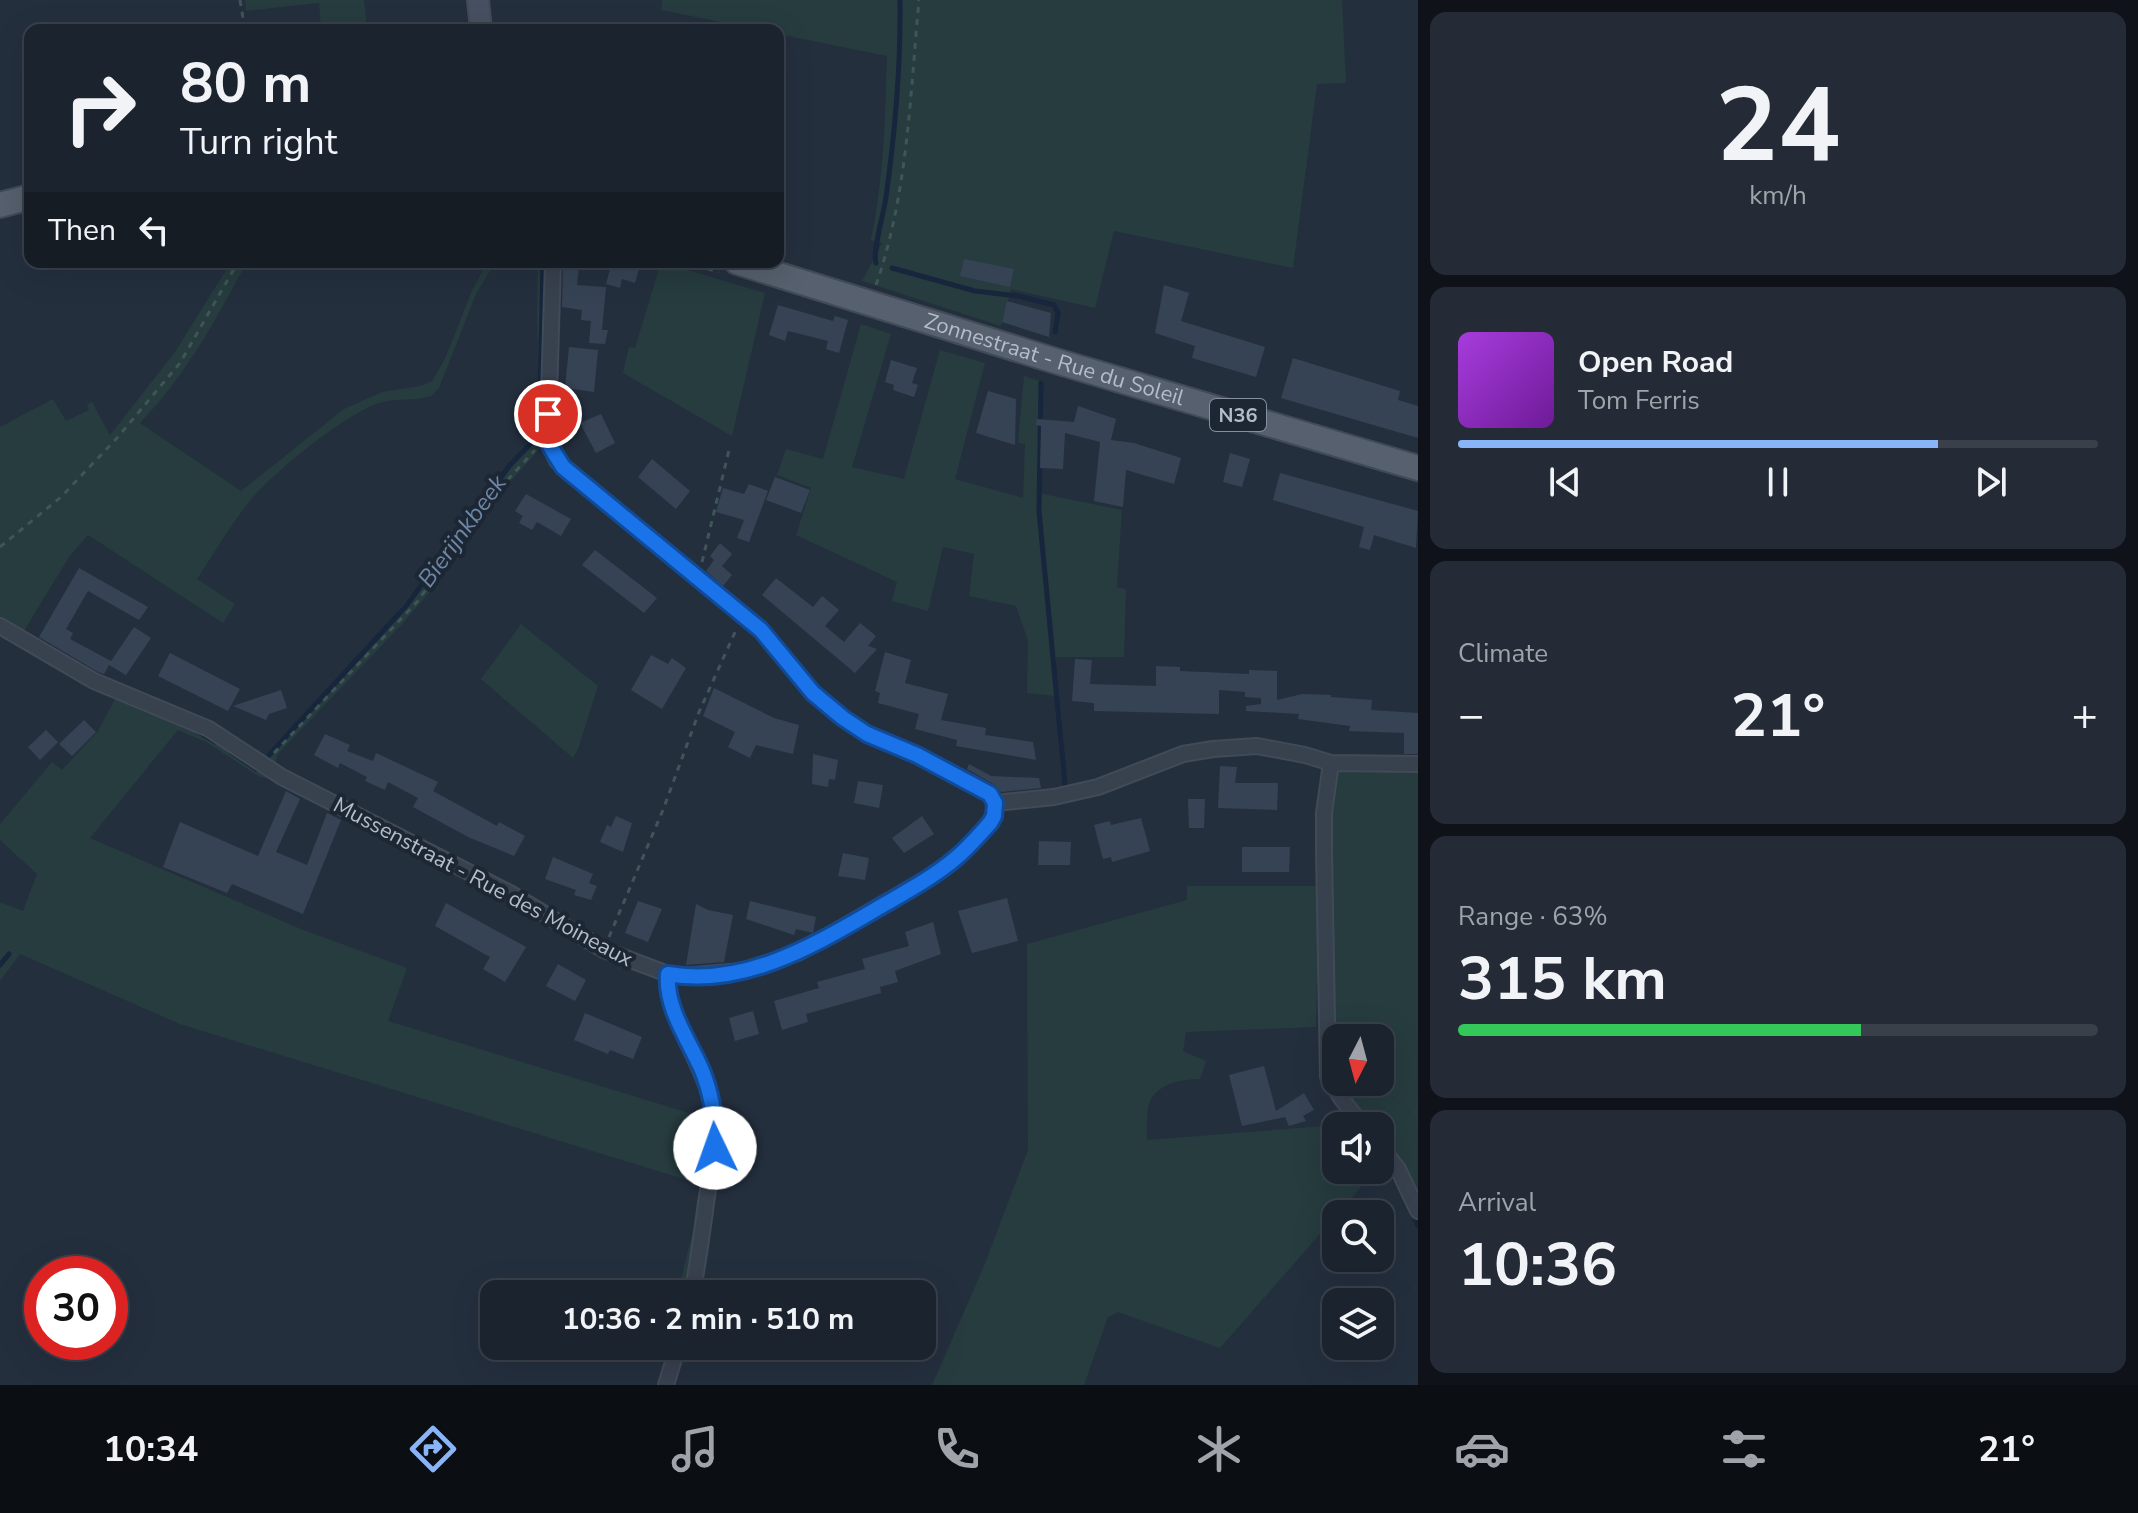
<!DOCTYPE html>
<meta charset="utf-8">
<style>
:root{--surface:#1b232e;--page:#242b36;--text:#f1f3f6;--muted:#a0a4aa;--line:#39404a;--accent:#8ab4f8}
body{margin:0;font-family:"Nunito Sans",sans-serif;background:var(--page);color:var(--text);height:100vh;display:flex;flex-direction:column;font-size:30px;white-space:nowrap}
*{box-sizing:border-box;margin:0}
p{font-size:26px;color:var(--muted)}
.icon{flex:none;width:44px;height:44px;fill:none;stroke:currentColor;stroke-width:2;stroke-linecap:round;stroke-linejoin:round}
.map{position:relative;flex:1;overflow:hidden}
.side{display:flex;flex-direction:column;gap:12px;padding:12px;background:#0f1319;width:720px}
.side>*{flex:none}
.guide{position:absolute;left:24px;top:24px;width:760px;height:244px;border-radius:16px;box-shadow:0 8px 32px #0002,0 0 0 2px var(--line);background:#1b232e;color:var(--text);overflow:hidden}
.needle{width:52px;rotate:186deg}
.buttons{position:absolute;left:1322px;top:1024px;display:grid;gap:16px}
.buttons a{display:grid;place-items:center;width:72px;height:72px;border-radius:16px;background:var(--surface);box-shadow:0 8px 32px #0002,0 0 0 2px var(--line);font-size:40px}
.speed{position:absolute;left:24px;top:1256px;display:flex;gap:16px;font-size:40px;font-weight:700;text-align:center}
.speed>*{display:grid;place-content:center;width:104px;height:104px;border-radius:50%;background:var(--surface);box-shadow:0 8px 32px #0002,0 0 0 2px var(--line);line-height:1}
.speed .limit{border:12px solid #d22;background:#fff;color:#111}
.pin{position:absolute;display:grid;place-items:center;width:68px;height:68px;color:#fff;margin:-34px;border:4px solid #fff;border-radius:50%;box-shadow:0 2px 8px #0007}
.me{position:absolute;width:88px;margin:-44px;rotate:357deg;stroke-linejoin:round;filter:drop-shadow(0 0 6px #0008)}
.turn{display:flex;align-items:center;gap:28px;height:168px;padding:0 24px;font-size:36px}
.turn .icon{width:104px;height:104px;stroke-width:2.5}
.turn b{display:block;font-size:56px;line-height:68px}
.then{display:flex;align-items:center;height:76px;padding:0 24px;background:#0003;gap:16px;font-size:30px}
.big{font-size:60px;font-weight:700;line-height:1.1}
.side .card{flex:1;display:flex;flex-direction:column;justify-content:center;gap:12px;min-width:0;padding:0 28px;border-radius:16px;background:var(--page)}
.side .dial{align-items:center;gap:0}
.dial b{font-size:104px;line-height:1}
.song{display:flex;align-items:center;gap:24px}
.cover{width:96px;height:96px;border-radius:12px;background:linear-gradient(135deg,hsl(280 70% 55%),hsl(280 70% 35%))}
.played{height:8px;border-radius:4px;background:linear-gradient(90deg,var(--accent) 75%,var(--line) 75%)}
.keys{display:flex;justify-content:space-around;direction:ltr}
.heat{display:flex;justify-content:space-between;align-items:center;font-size:44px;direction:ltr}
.charge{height:12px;border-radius:6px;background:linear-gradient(90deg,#34c759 63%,var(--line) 0)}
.trip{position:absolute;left:480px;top:1280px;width:456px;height:80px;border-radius:16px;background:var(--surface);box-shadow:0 8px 32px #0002,0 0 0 2px var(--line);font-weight:700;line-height:80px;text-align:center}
.menu{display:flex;height:128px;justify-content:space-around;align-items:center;background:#0b0e12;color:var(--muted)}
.menu .icon{width:56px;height:56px}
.menu .on{color:var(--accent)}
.menu b{font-size:36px;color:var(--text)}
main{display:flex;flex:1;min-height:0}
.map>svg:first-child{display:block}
.green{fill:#263c3f;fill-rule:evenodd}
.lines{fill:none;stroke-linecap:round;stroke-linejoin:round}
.stream{stroke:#17263c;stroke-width:5}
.building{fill:#364354}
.street-casing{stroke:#414a57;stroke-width:18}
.secondary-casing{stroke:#414a57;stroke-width:24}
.primary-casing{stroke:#414a57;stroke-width:28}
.path{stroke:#3f5557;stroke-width:3;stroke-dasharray:6 6;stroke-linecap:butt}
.street{stroke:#38414e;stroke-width:14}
.secondary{stroke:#465061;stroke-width:20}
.primary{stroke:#56606e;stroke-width:24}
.route-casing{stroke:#114b97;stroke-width:20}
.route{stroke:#1a73e8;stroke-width:14}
.labels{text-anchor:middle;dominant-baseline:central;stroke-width:8;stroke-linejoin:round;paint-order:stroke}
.shield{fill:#1d2633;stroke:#878f9c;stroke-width:2}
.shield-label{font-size:20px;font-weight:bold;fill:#b4bcc9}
.street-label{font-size:22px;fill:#b4bcc9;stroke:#1d2633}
.water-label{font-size:24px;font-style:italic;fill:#6d86a8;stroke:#1d2633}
</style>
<main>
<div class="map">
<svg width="1418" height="1385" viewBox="0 0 1418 1385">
<rect width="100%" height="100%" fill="#242f3e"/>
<path class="green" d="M245 0H364L367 30H321L319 3 246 11Z
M662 0H1342L1346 83 1317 84 1293 268 1114 231 1095 308 1011 289 1001 326 862 281 882 243 871 240C884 179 885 118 887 56L778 34V30H760L661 10Z
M231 262H247C215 321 187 374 140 423L241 491 344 409 382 392 420 386 432 381 445 359 471 293 487 262H547L542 420 538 419C539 367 536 316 538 264L491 269 476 294 439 388 431 396C414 402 394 397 376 404 342 417 272 473 249 502 230 526 214 553 197 579L235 604 223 623 88 535 69 557 22 634 0 621V427L53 399 66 421 89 410 87 404 92 402 110 435 175 352Z
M661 262 765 293 732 436 623 373 629 347 635 348Z
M861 324 891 334 852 467 904 479 940 350 985 363 955 479 1023 498 1025 444 1018 443 1024 376 1040 381 1038 493 1122 510 1117 587 1126 589 1124 657H1056L1055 696 1027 693 1028 641 1016 606 969 596 974 554 943 547 928 611 892 601 897 582 796 535 811 488 777 475 786 449 823 459Z
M542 426 546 442 488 506 434 587 403 623 277 755 275 767 262 759 392 618 420 583 457 525Z
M521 624 598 686 578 749 573 758 481 679Z
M116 697 202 730 280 780 260 777 206 742 178 730 90 838 301 929 407 968 388 1021 712 1120 688 1294H677L692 1235 700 1184 180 1024 20 954 0 981V902L23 911 37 874 0 840V824L52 762 62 770 98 731Z
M1344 770 1418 771V1202L1395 1158 1380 1141V1126H1367C1350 1107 1335 1090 1330 1063 1326 1035 1331 1006 1331 977 1331 920 1314 826 1334 775ZM1336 1038H1380V1082H1336Z
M1187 886H1319L1316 1027 1186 1032 1183 1051 1206 1061 1200 1079C1183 1079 1159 1083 1150 1101 1146 1111 1147 1129 1147 1140L1350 1124 1352 1126H1336V1170H1376L1220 1348 1118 1312 1108 1317 1084 1385H932L984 1266 1028 1150 1027 944 1187 900Z"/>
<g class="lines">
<path class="stream" d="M876 263C872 252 884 213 886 197 895 132 901 66 900 0
M892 268 975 291 1018 296 1054 305 1058 313 1055 332
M1041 383 1039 511 1065 784
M197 731 216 742
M231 752 256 769
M269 755 406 606 510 465 539 435 543 262
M0 965 9 954
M1385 1163 1399 1186
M1412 1213 1418 1226"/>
</g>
<path class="building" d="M964 259 1014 269 1010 287 960 276Z
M612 262H641L635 283 622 279 620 288 606 284Z
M563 265 579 267 577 285 606 287 602 330H608L605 344 589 343 591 321 581 320 582 310 562 307Z
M1164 285 1189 293 1181 321 1265 347 1256 377 1192 358 1195 346 1155 333Z
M1007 301 1051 313 1049 337 1002 322Z
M778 305 833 321 835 316 848 320 839 353 826 349 828 341 788 331 785 341 769 335Z
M569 347 598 350 594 392 565 388Z
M1293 358 1400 391 1398 400 1418 406V438L1281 398Z
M891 360 917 368 912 383 918 385 914 397 893 390 894 385 885 382Z
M988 391 1016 399 1015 445 976 433Z
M1078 406 1116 419 1111 440 1134 443 1181 458 1174 484 1126 470 1123 507 1094 501 1100 442 1065 433 1063 469 1040 468 1041 426 1036 425 1037 419 1074 422Z
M601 414 615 443 596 453 580 423Z
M1230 453 1250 459 1242 487 1223 482Z
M652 459 690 491 676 509 638 477Z
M1280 473 1418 511 1416 548 1374 535 1370 550 1359 547 1364 527 1273 500Z
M775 477 810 490 801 513 766 500Z
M749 484 768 491 749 542 737 538 744 520 716 512 723 488 744 494Z
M526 494 571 519 561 536 537 522 532 530 519 523 523 516 515 511Z
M720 543 732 554 722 566 732 575 723 586 706 571 714 560 710 556Z
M595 550 657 598 644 613 582 565Z
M79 568 148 607 139 620 88 591 66 629 73 633 70 639 111 661 134 627 151 638 126 675 109 665 104 674 98 672 39 637Z
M776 578 813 607 822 596 839 610 825 626 844 642 860 623 876 636 868 646 877 649 855 673 762 595Z
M885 652 911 660 905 683 948 694 941 720 986 728 985 735 1033 742 1036 760 956 746 957 740 915 729 919 714 878 703 880 693 875 691Z
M170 653 240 689 228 711 158 676Z
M651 655 668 664 672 658 686 668 662 709 631 690Z
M1075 659 1092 660 1090 684 1156 686V666L1180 667V671L1249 674V670L1277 671V700L1302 694 1331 695V697L1372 700 1371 710 1418 713V754H1404V733L1349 731 1350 726 1298 719 1299 714 1246 711V706L1261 704V698L1245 697V692L1219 690V714L1094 711V703L1072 701Z
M714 688 774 718 799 725 793 754 756 745 750 758 728 747 735 732 703 716Z
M281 690 287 708 269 714 266 720 233 706Z
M84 720 96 732 72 756 59 744Z
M46 730 58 742 40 760 28 747Z
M325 734 350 745 347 751 373 761 376 753 438 782 433 791 497 826 499 822 525 836 514 856 468 837 413 807 418 798 388 782 385 790 365 781 367 777 340 763 338 768 314 755Z
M813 754 838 760 835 780 829 779 828 787 812 784Z
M969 764 991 776 1039 778 1041 788 1001 792 995 785 967 769Z
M1220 766 1237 767 1235 783H1278L1277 810 1218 808Z
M858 781 883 785 879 808 854 803Z
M286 791 300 799 276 852 307 865 327 813 341 820 303 914 232 884 227 893 163 867 180 822 258 856Z
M1188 799H1205L1204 828H1189Z
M616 816 632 823 623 852 600 842 607 825 611 827Z
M922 816 934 834 904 853 892 838Z
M1141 818 1150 851 1112 862 1111 857 1103 859 1094 825 1110 821 1111 825Z
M1039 841 1071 842 1070 865H1038Z
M1242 847H1290L1289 872H1242Z
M843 853 869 858 865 880 838 876Z
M553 857 593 874 589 883 597 886 591 900 574 895 576 890 545 879Z
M1007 898 1018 941 972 953 958 911Z
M638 901 662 909 648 942 625 933Z
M750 901 816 917 813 933 796 929 794 935 746 919Z
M446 903 526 947 505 982 483 969 490 957 435 926Z
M696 904 708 910 733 915 724 962 686 965Z
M933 922 941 954 895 971 898 982 880 987 881 993 806 1014 808 1022 782 1030 774 1001 819 988 817 982 865 969 862 959 909 946 905 932Z
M558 964 586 980 575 1001 546 986Z
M753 1011 759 1034 735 1041 729 1018Z
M585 1013 642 1037 633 1059 610 1050 608 1054 574 1040Z
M1264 1066 1276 1111 1304 1093 1314 1110 1303 1116 1306 1121 1289 1126 1285 1117 1242 1126 1229 1075Z"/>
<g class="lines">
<defs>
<path id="street" d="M553 262 548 427 550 446 557 461 761 630 813 693 843 718 867 734 917 755 971 783 990 794 995 803
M0 626 94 681 209 729 282 777 510 893 604 950 668 974 682 976 741 971 798 953 938 872 971 844 990 823 994 816 995 803
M1331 763 1324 813V850L1328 1076 1341 1098 1363 1126
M995 803 1054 797 1098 787 1183 754 1213 749 1257 746 1305 755 1331 763 1418 764
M668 974C665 1015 701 1059 711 1100 720 1135 711 1168 706 1203 702 1234 698 1264 692 1294
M1380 1146 1398 1169 1418 1211
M666 1385 678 1346"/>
<path id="secondary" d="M478 0 481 30"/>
<g id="primary">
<path d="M0 205 30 197"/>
<path id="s1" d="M737 262 1059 362 1418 468"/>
</g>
</defs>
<use href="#street" class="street-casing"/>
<use href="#secondary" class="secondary-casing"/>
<use href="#primary" class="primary-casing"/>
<path class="path" d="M240 0 245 30
M684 262 719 272
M876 285C908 193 910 96 919 0
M0 547 61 497 117 438 180 363 238 262
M702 562 730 446
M274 753 417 602 492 497 535 450
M609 937 663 810 699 712 736 630"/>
<use href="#street" class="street"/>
<use href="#secondary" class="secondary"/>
<use href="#primary" class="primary"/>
</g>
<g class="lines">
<defs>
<path id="route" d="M548 414 550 446 563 467 761 630 813 693 843 718 867 734 917 755 990 794 995 803 994 816 990 823C979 835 969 847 956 858 930 880 898 896 868 914 808 949 740 987 668 974 665 1007 688 1039 701 1068 712 1094 716 1120 715 1148"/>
</defs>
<use href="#route" class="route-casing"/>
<use href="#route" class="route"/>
</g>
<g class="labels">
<rect class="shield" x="1210" y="399" width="56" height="32" rx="6"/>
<g class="shield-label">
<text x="1238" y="415">N36</text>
</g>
<g class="street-label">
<text stroke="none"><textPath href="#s1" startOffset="332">Zonnestraat - Rue du Soleil</textPath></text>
<text transform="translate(483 882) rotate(28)">Mussenstraat - Rue des Moineaux</text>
</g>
<g class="water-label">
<text transform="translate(462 531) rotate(-54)">Bierijnkbeek</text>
</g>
</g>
</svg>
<div class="buttons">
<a><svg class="needle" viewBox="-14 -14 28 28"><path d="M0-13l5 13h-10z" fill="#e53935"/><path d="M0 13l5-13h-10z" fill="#a0a4aa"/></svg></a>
<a><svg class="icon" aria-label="sound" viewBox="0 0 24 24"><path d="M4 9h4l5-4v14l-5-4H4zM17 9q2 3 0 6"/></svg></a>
<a><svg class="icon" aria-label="search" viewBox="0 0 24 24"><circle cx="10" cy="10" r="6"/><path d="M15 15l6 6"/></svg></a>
<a><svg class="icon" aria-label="layers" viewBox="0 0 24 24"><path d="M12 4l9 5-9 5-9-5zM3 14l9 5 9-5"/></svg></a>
</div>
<div class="speed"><div class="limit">30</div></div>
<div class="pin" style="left:548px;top:414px;background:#d93025"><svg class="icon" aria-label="arrive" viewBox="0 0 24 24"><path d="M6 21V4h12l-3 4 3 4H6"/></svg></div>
<svg class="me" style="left:715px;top:1148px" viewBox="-20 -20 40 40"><circle r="19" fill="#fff"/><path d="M0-13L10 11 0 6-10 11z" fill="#1a73e8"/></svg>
<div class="trip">10:36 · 2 min · 510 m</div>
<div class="guide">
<div class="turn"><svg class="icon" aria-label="right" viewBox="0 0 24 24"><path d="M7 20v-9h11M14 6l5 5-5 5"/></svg><div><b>80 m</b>Turn right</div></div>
<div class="then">Then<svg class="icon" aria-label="left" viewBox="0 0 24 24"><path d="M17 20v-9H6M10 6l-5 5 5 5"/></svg></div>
</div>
</div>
<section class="side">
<div class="card dial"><b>24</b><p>km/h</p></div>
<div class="card">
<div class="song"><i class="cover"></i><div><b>Open Road</b><p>Tom Ferris</p></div></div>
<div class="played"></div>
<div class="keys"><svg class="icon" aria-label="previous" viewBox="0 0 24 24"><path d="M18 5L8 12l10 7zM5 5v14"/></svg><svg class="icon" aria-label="pause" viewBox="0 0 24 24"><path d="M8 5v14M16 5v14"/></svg><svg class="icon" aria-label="next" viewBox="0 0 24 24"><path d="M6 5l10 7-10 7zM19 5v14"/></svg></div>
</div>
<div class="card"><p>Climate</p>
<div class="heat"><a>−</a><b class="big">21°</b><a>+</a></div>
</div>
<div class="card"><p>Range · 63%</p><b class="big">315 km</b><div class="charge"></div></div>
<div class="card"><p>Arrival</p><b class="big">10:36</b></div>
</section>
</main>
<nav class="menu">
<b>10:34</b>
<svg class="icon on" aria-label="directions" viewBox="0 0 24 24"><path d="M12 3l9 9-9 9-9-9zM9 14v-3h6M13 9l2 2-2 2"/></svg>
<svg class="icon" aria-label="music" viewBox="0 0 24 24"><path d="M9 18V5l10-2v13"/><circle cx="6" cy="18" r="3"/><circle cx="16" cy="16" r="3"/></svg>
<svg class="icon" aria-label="phone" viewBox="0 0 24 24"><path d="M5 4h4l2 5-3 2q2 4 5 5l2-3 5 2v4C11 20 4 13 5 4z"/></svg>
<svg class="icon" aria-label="climate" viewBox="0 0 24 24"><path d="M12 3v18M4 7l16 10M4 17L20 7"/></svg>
<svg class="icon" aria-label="car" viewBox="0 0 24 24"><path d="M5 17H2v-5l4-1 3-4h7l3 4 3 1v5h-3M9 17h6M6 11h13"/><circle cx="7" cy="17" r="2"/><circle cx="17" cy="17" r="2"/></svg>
<svg class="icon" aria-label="filters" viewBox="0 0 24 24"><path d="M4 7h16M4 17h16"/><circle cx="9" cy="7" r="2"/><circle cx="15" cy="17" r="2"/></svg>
<b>21°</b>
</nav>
